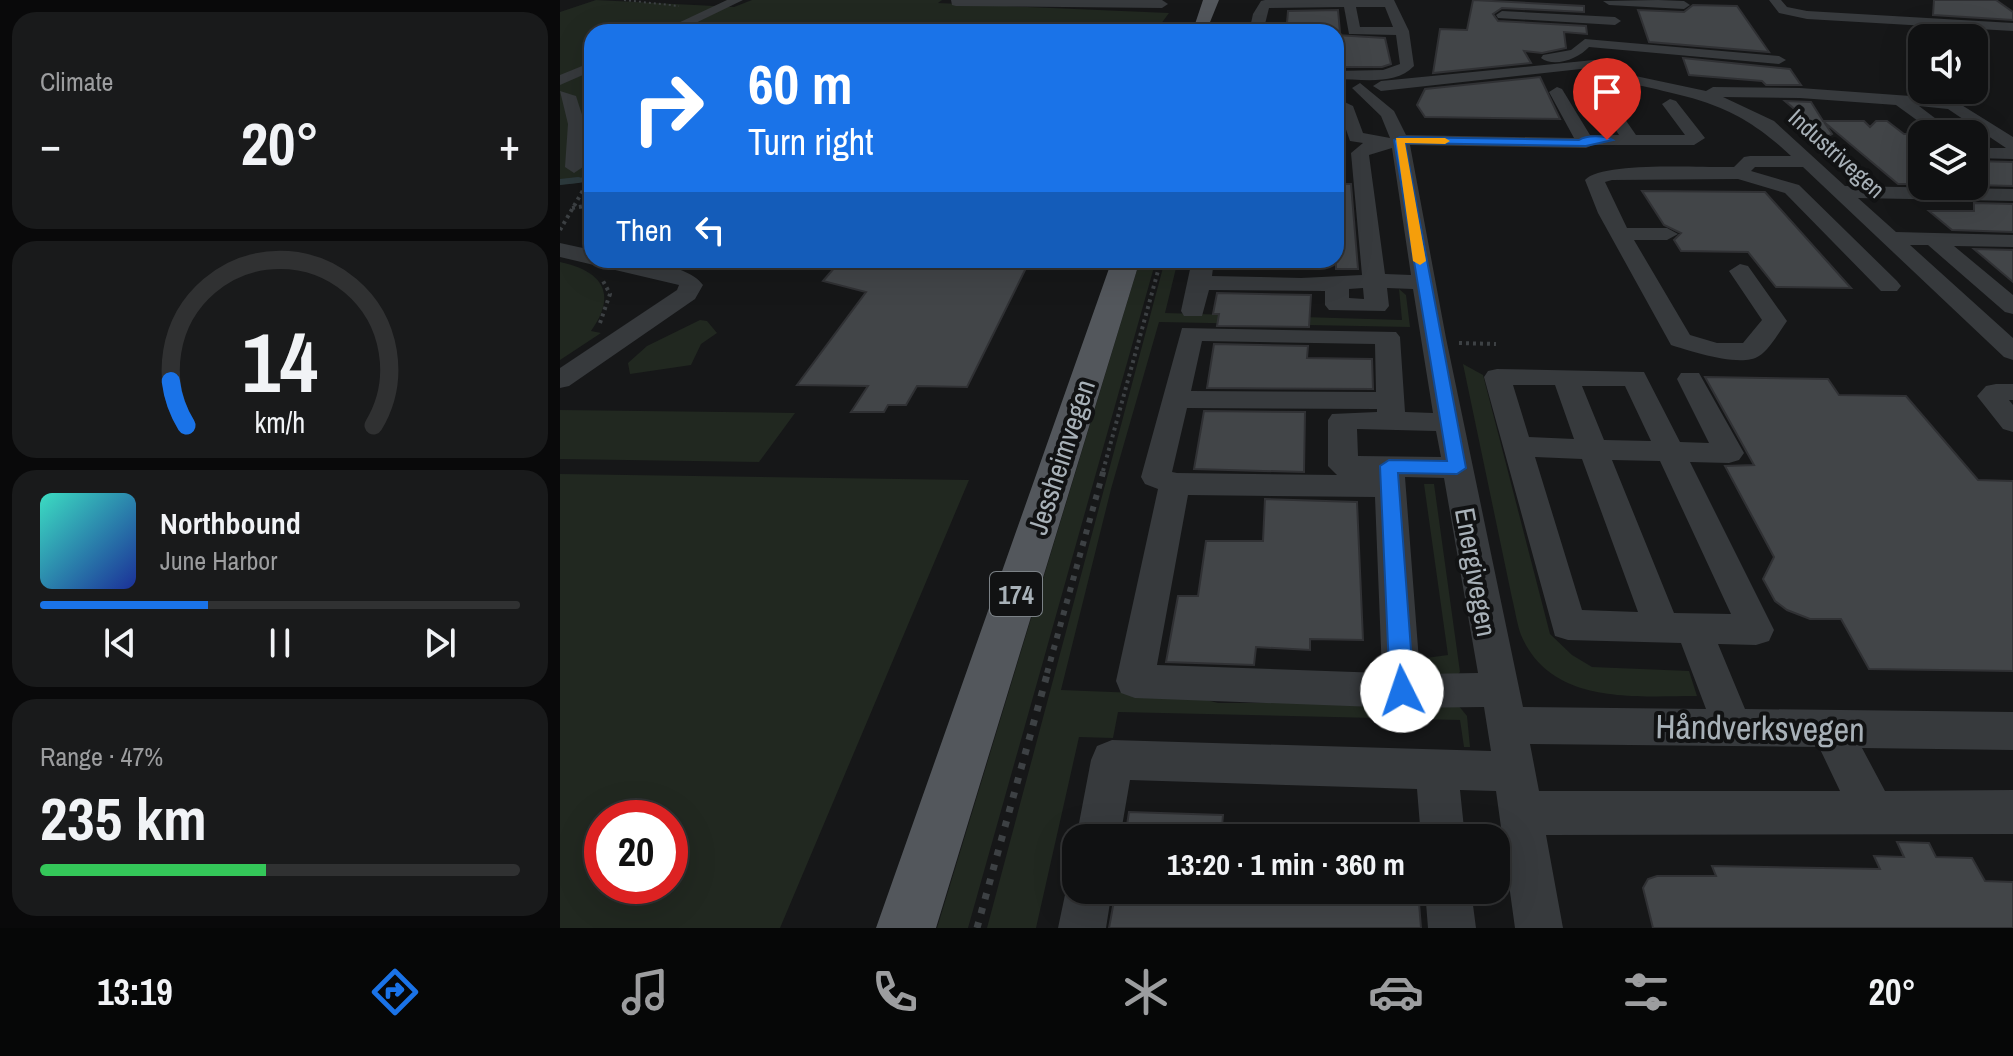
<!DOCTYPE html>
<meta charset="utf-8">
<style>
:root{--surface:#101112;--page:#191a1b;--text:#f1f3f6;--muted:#9c9d9f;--line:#303132;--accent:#1a73e8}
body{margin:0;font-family:"Archivo Narrow",sans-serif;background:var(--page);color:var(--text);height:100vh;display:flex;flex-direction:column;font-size:30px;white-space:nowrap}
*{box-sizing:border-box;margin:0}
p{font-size:26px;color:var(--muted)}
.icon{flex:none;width:44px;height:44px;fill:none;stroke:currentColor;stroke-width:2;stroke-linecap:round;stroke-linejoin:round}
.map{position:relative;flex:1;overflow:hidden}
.side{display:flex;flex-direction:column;gap:12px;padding:12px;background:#09090a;width:560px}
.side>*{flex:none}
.banner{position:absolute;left:24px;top:24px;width:760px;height:244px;border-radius:24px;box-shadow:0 8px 32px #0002,0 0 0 2px var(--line);background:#1a73e8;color:#fff;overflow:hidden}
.controls{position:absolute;left:1348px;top:24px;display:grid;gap:16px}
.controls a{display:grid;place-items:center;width:80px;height:80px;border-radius:16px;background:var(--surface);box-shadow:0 8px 32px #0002,0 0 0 2px var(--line);font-size:40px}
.speed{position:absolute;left:24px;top:800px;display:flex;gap:16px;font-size:40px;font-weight:700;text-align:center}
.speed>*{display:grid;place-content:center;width:104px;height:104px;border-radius:50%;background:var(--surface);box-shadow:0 8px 32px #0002,0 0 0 2px var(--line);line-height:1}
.speed .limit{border:12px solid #d22;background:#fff;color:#111}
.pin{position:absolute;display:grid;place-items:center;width:68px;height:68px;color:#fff;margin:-82px -34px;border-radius:50% 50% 50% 0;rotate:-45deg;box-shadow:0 0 8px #0007}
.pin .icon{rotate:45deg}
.me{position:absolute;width:88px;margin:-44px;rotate:356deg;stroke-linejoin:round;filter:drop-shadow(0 0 6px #0008)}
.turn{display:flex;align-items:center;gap:28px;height:168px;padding:0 32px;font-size:36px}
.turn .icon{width:104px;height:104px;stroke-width:2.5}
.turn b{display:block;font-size:56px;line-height:68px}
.then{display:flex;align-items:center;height:76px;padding:0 32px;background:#0003;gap:16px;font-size:30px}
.big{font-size:60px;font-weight:700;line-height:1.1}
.side .widget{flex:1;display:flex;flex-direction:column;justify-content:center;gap:12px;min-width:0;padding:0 28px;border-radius:24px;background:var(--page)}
.side .dial{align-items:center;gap:0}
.dial svg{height:208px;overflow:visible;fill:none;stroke:var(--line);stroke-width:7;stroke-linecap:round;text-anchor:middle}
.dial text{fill:var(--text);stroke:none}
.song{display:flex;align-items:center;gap:24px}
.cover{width:96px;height:96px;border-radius:12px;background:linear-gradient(135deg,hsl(170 70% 55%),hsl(230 70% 35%))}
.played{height:8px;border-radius:4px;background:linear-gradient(90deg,var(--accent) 35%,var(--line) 35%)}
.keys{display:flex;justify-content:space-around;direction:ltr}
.heat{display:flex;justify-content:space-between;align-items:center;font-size:44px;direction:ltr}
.charge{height:12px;border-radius:6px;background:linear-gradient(90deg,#34c759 47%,var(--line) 0)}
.trip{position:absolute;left:502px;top:824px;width:448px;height:80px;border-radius:24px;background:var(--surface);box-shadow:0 8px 32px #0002,0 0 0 2px var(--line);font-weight:700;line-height:80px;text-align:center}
.dock{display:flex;height:128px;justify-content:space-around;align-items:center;background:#060707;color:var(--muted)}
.dock .icon{width:56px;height:56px}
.dock .active{color:var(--accent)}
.dock b{font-size:36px;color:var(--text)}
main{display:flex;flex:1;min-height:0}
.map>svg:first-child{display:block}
.green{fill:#212820;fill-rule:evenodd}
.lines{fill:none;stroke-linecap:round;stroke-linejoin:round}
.stream-far1{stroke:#2c393c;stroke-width:5}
.stream{stroke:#2c393c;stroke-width:6}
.building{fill:#424548;stroke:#303134;stroke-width:2}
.path-far3{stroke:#3d4144;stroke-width:2;stroke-dasharray:2 3;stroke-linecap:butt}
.path-far2{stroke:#3d4144;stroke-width:4;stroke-dasharray:3 4;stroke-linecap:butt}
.path-far1{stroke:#3d4144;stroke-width:6;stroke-dasharray:5 7;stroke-linecap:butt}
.path{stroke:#3d4144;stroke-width:7;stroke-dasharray:6 9;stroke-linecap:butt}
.minor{fill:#373a3d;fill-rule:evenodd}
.major{fill:#53575c;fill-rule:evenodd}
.route{fill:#1a73e8;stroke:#114b97;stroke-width:2}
.slow{fill:#f59e0b}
.labels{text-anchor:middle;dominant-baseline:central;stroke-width:8;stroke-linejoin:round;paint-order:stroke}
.far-street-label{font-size:24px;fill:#a8b1b8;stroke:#111213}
.shield{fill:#111213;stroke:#7b8186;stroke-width:2}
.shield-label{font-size:26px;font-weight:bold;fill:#a8b1b8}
.street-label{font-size:28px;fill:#a8b1b8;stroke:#111213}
.near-street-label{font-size:34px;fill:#a8b1b8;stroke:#111213}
</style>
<main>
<section class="side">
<div class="widget"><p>Climate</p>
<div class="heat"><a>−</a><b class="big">20°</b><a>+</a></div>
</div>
<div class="widget dial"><svg viewBox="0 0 100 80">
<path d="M14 69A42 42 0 1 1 86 69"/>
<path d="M14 69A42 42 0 0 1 8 52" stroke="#1a73e8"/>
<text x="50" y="56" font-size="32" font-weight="700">14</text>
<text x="50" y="72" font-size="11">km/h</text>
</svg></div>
<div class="widget">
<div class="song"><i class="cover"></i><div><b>Northbound</b><p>June Harbor</p></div></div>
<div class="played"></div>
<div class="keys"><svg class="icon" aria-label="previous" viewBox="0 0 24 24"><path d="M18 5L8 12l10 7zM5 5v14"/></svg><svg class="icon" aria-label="pause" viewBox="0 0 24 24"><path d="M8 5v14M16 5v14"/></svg><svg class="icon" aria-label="next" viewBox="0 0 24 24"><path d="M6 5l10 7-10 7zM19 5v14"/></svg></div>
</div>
<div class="widget"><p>Range · 47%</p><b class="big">235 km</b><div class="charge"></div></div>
</section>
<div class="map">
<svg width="1453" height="928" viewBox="0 0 1453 928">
<rect width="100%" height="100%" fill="#161718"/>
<path class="green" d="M36 0 174 7 192 0H382L378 3 609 13 595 32H32V181L0 184V12Z
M580 260H596L408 928H377Z
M605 260H618L605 313 842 320 839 289 846 295 850 327 599 322 551 489 501 690 628 695 658 703H709L727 698 898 705 907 716 910 747H904L900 720 558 712 553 738 519 737 476 928H427Z
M0 262C42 271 58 293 31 331L41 333 0 360Z
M140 320 147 321 157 333 141 344 131 365 70 374 68 363 87 346Z
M903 364 923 375 990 634 1012 655 1032 667 1129 671 1137 696C1074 696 991 705 961 635 957 624 955 610 952 598Z
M0 410 235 413 199 462 0 459Z
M0 474 409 480 220 928H0ZM110 818V886H42V818Z
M864 484H874L900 672 896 676 870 674 864 667 866 658 888 655Z"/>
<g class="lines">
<path class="stream-far1" d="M0 182 32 179"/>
<path class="stream" d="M0 182 18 180"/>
</g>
<path class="building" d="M913 0 1024 6V12L942 8 933 14 938 21 1026 26 1027 34 1004 32 1006 48 982 53 964 51 971 63 873 73 880 29 907 30Z
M1374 0H1436L1453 12V20L1373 15Z
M1133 5 1177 6 1209 52 1089 42 1078 10 1124 12Z
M778 10 780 32H732V23H727L728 11Z
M776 35 825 38 831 64 822 67H776Z
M1123 58 1230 69 1241 85H1206L1202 81 1129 75Z
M980 77 1000 119 865 117 857 105 865 89Z
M1225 101 1251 102 1263 121H1304L1310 127 1316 121H1327L1344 134H1362V184H1338L1264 122 1272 134 1267 137Z
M1414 161 1453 162V186L1414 185Z
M776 184H791L798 269H776Z
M1082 191 1205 192 1291 288 1216 287 1188 252 1121 251 1114 240 1121 233 1104 225Z
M1414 203 1453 204V232L1392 230 1369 211H1414Z
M1414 249 1453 250V282Z
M281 260H470L407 387 357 386 346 405H328L324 412H291L308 386 237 385 306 292 263 281Z
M657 293 751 295 749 327 657 326 659 314H653Z
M654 344 748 346 747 358 812 359 813 389 647 388Z
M1145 377 1268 379 1279 395 1346 396 1418 480 1453 481V671L1309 669 1281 619H1250L1227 610 1215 601 1203 579 1214 557 1165 466 1194 465Z
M644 411 745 412 744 472 634 469Z
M705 499 797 502 803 640 750 639V650L696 647 694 665 606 662 618 596H638L646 541H703Z
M569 812 663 815 661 838H565Z
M1337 842 1369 843 1376 857 1412 858 1425 881 1453 882V928H1093L1083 888 1088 879 1097 876H1156L1152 866 1320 869 1314 856 1344 857Z
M556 890H858L861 928H549Z"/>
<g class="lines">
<path class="path-far3" d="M64 0 119 6"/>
<path class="path-far2" d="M12 208 32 205
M0 230 25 187
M40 323 50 294 43 281
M899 343 936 344
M543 471 601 260"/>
<path class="path-far1" d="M487 673 544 469"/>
<path class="path" d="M417 928 488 671"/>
<path class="minor" d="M167 0H183L117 32H99Z
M391 0H602L608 4 602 8 396 6 392 5Z
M705 0H834L849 31 854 66C835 86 801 79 776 79V71L823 70 840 64 836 35 789 34 784 7 709 8 703 32H689L693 14 701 1ZM796 7H825L833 27H800Z
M1098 0 1124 1 1130 5 1124 9 1049 5 1043 1Z
M1209 0H1221L1227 7 1247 11 1453 23V31L1247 19 1219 13Z
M942 11 1055 17 1061 21 1055 25 938 18 936 15Z
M1025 39 1219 56 1226 60 1219 64 1029 47C1018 59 994 68 981 58L983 55 1011 50Z
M1034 60 1039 61V67L821 91 813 86 821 81Z
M32 62V71L0 85V75Z
M1066 74 1146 91 1153 87 1240 88 1392 99 1453 137V159L1414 158V148H1446L1388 109 1359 106 1396 134H1376L1336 105 1240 98 1163 97 1214 121 1285 186 1453 189V201L1298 198 1336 232 1453 235V247L1394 246 1453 295V314L1445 312 1368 245H1350L1453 338V360L1444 357 1243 167H1195L1191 171 1239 185 1337 281 1341 286 1337 291H1321L1225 193 1178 179 1052 180 1045 182 1067 228H1107L1118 234 1107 240H1074L1130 335 1157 343H1183L1202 320 1169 271 1180 264 1188 266 1227 321C1220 331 1209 350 1199 356 1181 368 1130 351 1111 345L1038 213 1025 180C1042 161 1144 168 1174 167L1184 157 1190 156H1231C1173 101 1135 99 1061 81V75Z
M800 83 834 111 846 135 1014 138 989 92 997 87 1002 89 1030 135H1059L1029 89 1037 84 1042 86 1076 135H1125L1102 104 1110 99 1116 101 1145 138 1134 145H1033L1026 148 850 145 886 338 963 707 1146 709 1121 643 1008 640 995 636 924 377 928 371 937 369 1084 372 1120 442 1149 443 1117 379 1121 373H1139L1184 453 1179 460 1169 463 1130 462 1214 630 1209 641 1196 645 1158 644 1185 709 1453 712V750L1302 748 1325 791 1453 790V834L986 835 1003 928H955L936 791 900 790 905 838H861L857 789 570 780 560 838 516 839 531 760 537 746 552 740 931 751 924 707 842 708 575 698 561 693 556 681 598 489 585 484 581 477 622 328 836 332 840 337 845 412 873 413 853 289 827 288 829 306 825 311 769 310 765 305V291L649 290 642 316H624L621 311 632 260H654L652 276 741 278 802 275 791 153 803 143 790 141 780 112 776 110V98L793 106 803 133 830 138 821 116 792 88ZM832 148 851 275 825 274 809 155ZM803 288 804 299 789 298V289ZM642 341 815 344 816 392 631 391ZM953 385H995L1014 439 969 437ZM1022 386H1065L1091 441 1044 440ZM627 408 817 409V412L772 414 768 420V466L777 475 617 473 612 472ZM797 429 876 431 881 457 798 456ZM975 457 1022 459 1078 612 1022 610ZM1052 460 1100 461 1171 614 1114 613ZM845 477 884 478 918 673 860 674ZM628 495 815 497 822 673 597 665ZM970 744 1259 747 1280 791H979Z
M0 91 16 96 25 124 23 167 14 173 5 167 8 124Z
M0 243 32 250V260C61 260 125 260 143 285L135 299 9 386 0 388V368L117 290 119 285 0 257Z
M1436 384H1453V400H1449L1453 405V432L1443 429 1417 396 1426 386Z
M516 872V890H552L546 928H498L506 890Z
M865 890H911L916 928H868Z"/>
<path class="major" d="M643 0H659L646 32H629L635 24Z
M552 260H580L376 928H316Z"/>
</g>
<path class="route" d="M840 137 1019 140C1026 135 1045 135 1053 140L1026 146 845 143 906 468 897 474 838 473 854 691 850 698 842 701 834 698 830 691 820 466 829 460 887 461 834 140Z"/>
<path class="slow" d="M836 138H885L890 141 885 144 845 143 866 261 860 265 853 261Z"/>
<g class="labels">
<g class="far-street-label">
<text transform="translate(1277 153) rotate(42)">Industrivegen</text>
</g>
<rect class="shield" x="430" y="572" width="52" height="44" rx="6"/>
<g class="shield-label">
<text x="456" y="594">174</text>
</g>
<g class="street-label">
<text transform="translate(501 457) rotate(-72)">Jessheimvegen</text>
<text transform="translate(916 572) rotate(80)">Energivegen</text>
</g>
<g class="near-street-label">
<text transform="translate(1200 728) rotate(1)">Håndverksvegen</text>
</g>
</g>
</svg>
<div class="controls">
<a><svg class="icon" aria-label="sound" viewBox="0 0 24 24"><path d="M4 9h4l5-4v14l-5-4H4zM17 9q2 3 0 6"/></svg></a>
<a><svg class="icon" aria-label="layers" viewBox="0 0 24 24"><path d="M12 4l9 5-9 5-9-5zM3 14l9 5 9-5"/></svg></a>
</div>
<div class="speed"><div class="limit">20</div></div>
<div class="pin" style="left:1047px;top:140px;background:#d93025"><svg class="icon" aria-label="arrive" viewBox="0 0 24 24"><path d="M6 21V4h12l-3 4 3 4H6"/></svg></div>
<svg class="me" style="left:842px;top:691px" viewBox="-20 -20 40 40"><circle r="19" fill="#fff"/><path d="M0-13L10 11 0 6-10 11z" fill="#1a73e8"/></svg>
<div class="trip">13:20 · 1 min · 360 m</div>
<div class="banner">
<div class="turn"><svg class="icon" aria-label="right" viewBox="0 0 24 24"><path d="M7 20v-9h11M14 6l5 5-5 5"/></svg><div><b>60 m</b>Turn right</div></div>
<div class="then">Then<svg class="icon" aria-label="left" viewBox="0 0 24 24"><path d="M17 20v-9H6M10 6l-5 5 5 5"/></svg></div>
</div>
</div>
</main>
<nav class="dock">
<b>13:19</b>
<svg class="icon active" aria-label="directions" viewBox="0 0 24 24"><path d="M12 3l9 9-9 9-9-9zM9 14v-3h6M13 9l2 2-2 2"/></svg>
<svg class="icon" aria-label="music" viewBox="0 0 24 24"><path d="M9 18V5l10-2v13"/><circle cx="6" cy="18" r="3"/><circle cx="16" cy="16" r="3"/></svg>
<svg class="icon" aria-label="phone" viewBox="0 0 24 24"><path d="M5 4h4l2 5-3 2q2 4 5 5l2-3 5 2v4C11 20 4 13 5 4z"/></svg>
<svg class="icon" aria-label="climate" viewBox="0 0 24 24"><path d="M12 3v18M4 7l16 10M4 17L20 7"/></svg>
<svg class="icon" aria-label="car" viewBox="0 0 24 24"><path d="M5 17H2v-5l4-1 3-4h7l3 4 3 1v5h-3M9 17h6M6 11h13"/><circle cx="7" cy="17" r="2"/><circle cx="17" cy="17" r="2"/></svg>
<svg class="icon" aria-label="filters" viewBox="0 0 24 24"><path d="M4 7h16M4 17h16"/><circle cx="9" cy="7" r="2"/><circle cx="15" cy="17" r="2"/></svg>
<b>20°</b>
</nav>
